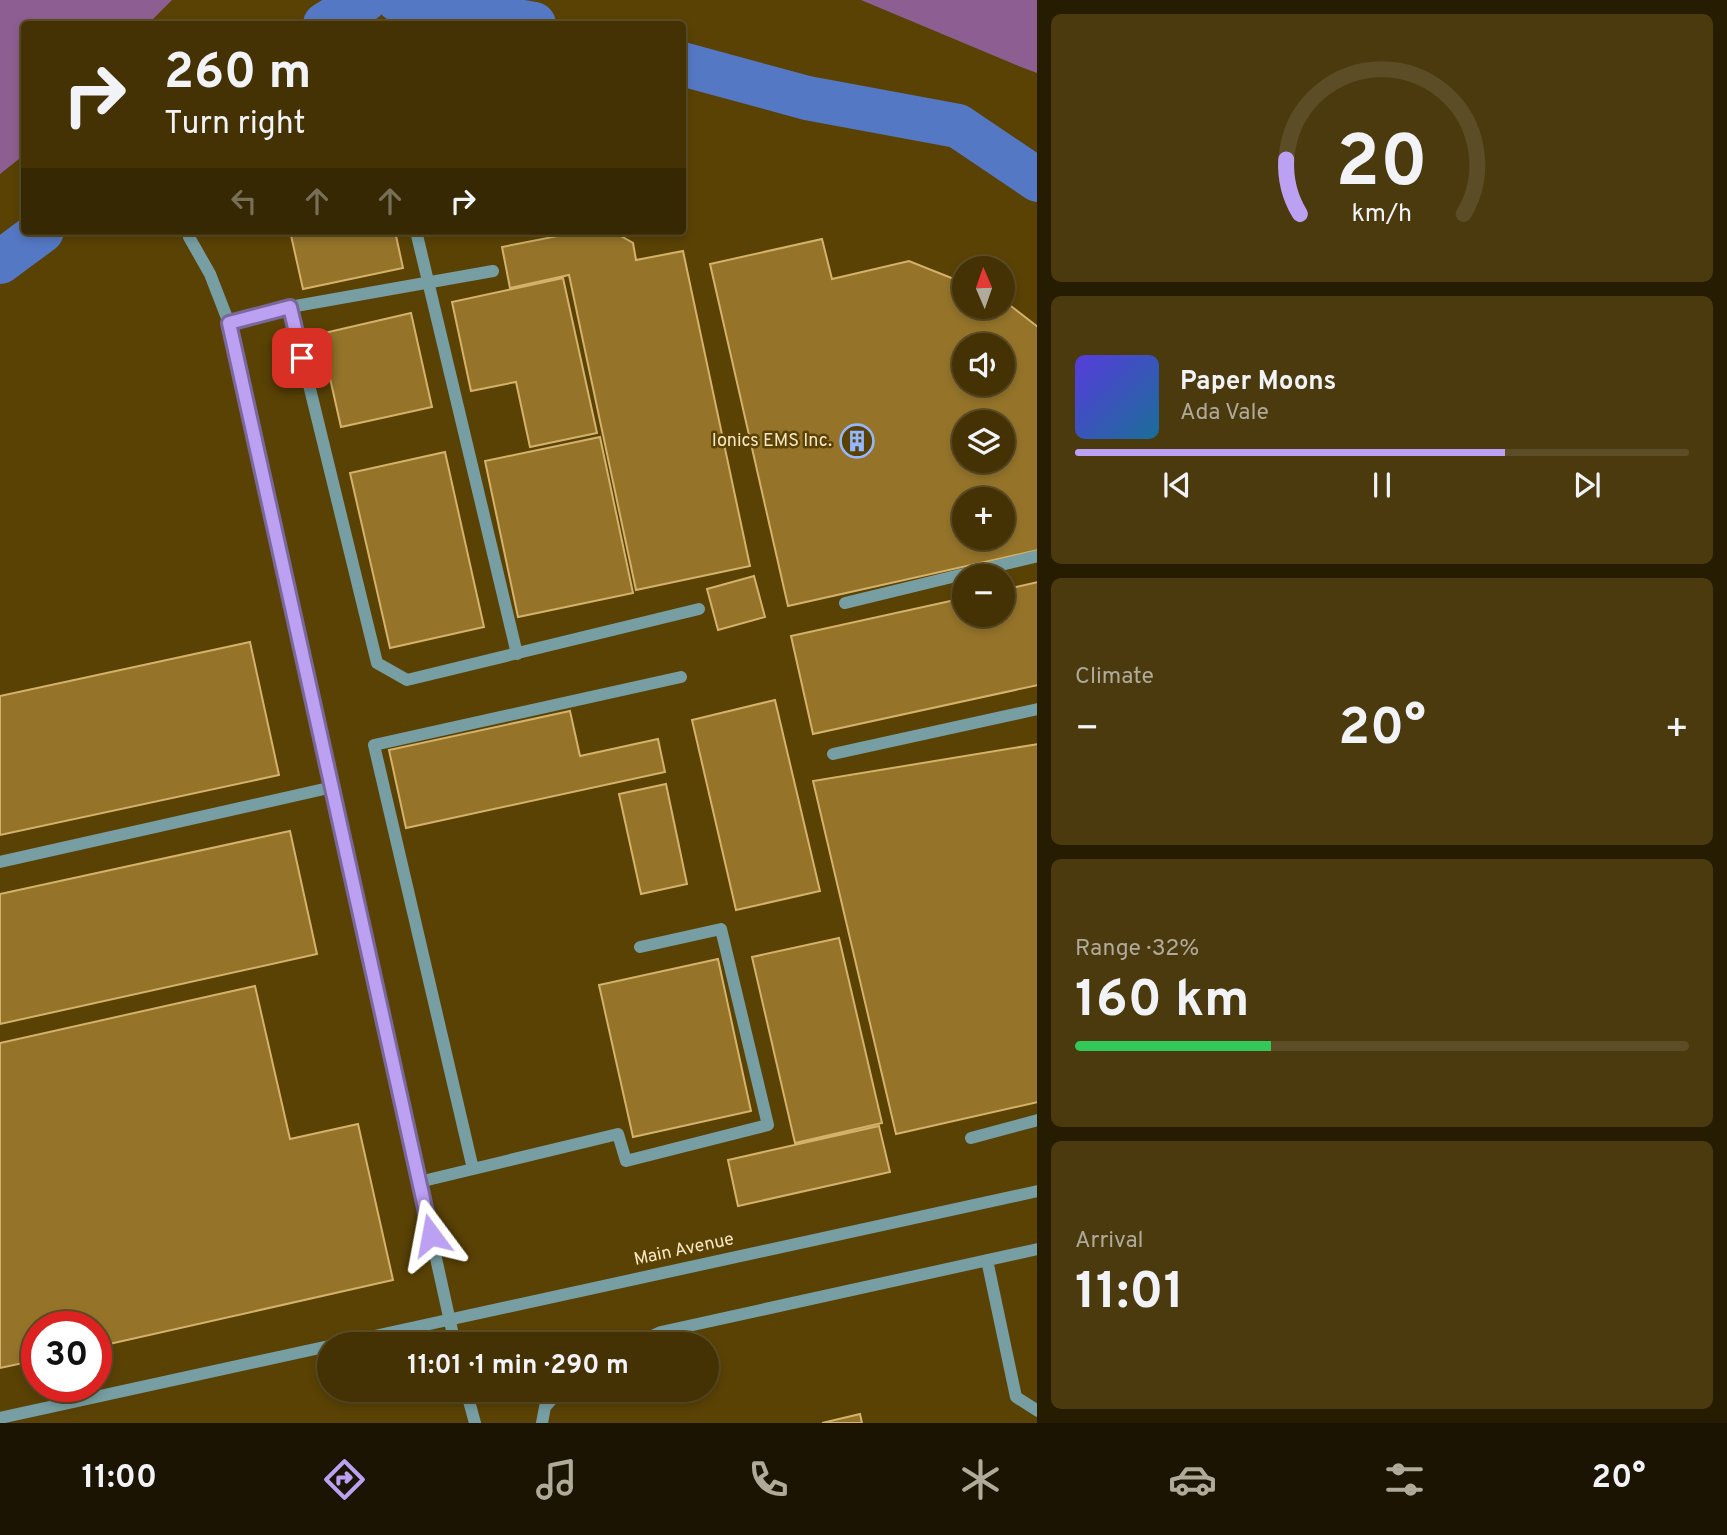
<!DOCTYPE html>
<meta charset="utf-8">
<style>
:root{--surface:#443204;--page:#4b3a0e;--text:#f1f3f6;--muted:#afaa9a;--line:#5c4d26;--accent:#bca0f2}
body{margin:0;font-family:Overpass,sans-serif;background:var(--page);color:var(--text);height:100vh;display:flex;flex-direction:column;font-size:26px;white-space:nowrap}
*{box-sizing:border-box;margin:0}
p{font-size:23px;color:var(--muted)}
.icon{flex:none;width:38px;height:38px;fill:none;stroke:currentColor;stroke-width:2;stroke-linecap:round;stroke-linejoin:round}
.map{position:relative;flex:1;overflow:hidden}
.side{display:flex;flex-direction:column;gap:14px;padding:14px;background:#251c02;width:690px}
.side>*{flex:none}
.guide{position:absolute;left:21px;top:21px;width:665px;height:214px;border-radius:7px;box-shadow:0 4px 10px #0003,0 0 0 2px var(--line);background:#443204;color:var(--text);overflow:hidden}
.needle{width:46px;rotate:358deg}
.fabs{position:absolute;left:952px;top:256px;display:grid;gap:14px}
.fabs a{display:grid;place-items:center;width:63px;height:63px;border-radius:50%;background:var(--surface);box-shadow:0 4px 10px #0003,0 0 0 2px var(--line);font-size:35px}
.speed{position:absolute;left:21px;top:1311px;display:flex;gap:14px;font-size:35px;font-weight:700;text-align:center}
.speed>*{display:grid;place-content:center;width:91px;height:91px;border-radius:50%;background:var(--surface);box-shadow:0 4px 10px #0003,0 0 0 2px var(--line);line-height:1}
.speed .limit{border:10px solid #d22;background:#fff;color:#111}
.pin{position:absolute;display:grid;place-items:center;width:60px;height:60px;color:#fff;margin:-30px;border-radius:14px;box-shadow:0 4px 10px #0006}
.me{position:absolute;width:77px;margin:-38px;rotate:347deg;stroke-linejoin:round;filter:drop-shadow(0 0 5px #0008)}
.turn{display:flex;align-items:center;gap:24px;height:147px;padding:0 28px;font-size:32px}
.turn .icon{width:91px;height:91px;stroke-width:2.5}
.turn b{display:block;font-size:49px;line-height:60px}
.lanes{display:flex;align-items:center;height:66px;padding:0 28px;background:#0003;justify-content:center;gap:35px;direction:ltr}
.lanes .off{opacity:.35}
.big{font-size:52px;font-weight:700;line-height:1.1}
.side .tile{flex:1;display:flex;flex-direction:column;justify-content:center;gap:10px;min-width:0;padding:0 24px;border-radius:10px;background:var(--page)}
.side .dial{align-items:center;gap:0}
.dial svg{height:182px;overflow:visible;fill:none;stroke:var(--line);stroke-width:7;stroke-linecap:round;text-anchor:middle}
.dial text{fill:var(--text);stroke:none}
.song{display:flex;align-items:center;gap:21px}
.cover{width:84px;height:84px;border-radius:10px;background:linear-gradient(135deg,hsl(250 70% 55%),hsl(200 70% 35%))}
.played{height:7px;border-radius:4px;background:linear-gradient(90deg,var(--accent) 70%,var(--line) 70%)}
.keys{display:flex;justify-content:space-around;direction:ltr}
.heat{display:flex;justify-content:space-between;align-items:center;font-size:38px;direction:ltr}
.charge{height:10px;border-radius:5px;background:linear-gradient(90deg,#34c759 32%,var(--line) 0)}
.trip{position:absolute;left:317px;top:1332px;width:402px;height:70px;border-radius:35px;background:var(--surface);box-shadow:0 4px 10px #0003,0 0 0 2px var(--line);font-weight:700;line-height:70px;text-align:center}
.dock{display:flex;height:112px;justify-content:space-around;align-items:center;background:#1b1402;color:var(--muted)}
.dock .icon{width:49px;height:49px}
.dock .active{color:var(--accent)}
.dock b{font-size:32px;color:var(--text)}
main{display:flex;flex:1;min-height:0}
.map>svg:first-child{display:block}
.green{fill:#8d5e91}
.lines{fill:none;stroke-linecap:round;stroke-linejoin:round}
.river{stroke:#5578c4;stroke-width:44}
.building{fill:#95742a;stroke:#d4b26b;stroke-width:2;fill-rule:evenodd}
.minor{stroke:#779fa3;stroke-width:12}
.route-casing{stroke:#7a689d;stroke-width:18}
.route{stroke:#bca0f2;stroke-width:12}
.labels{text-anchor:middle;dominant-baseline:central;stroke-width:5;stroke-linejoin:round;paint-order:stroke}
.poi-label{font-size:18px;fill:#f9e7c5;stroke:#5a4205;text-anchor:end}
.street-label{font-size:18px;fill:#f9e7c5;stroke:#5a4205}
</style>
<main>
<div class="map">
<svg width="1038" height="1423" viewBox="0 0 1038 1423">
<rect width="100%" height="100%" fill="#5a4205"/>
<path class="green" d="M0 0H172L148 24H24V155L0 174Z
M861 0H1037V73L1021 67Z"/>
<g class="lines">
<path class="river" d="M398 0 534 24
M325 24 365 0
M682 64 807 98 958 126 1038 180
M0 262 42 231"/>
</g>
<path class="building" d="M290 231H395L403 268 303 289Z
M583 231H612L633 243 636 260 683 251 750 566 636 590 569 275 510 288 502 247Z
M822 239 832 279 909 261 964 283V306H1003V300L1038 327V550L788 606 710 264ZM964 345H1003V383H964ZM964 422H1003V460H964ZM964 499H1003V537H964Z
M563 278 597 433 530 447 516 382 471 391 452 302Z
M411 313 432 407 341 427 320 334Z
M600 437 633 593 518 617 485 461Z
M445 452 484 627 390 648 350 473Z
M754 576 765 617 718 630 707 589Z
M1038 582V685L813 734 791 636 964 598V614H1003V590Z
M250 642 279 775 0 835V696Z
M775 700 820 891 736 910 692 720Z
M570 711 580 756 658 739 665 772 406 828 389 750Z
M1038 744V1102L896 1134 813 781Z
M666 784 687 884 641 894 619 794Z
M290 831 317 954 0 1024V894Z
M839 938 882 1123 795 1143 752 957Z
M718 959 751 1111 633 1137 599 985Z
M255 986 290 1139 358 1124 393 1280 96 1347V1326H37V1360L0 1368V1043Z
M879 1126 890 1172 738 1206 728 1160Z
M860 1414 862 1423H822Z"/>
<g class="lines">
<path class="minor" d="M416 231 517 654
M189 237 210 274 229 323 455 1344
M290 307 377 663 407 680 699 609
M229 323 290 307 493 271
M845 603 1038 556
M833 754 1038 709
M0 862 333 787
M971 1138 1038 1120
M473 1169 374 745 681 677
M419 1182 618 1134 626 1161 768 1125 721 929 640 947
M987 1260 1016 1397 1038 1411
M338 1344 1038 1191
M635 1344 661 1332 1038 1249
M466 1390 475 1423
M0 1418 329 1346
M542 1423 545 1407 560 1390"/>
</g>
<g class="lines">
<defs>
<path id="route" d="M302 358 290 307 229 323 431 1235"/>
</defs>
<use href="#route" class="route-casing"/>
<use href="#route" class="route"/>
</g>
<defs>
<symbol id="building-ring" viewBox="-11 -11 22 22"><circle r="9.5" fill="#5a4205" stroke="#94b7fd" stroke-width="1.5"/><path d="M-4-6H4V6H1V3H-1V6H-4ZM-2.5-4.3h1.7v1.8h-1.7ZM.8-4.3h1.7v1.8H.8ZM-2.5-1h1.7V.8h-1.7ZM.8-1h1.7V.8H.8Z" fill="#94b7fd"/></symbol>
</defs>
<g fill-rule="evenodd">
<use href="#building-ring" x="838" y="422" width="38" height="38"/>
</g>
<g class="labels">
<g class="poi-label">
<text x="832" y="441">Ionics EMS Inc.</text>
</g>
<g class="street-label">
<text transform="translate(684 1250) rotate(-12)">Main Avenue</text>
</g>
</g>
</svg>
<div class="fabs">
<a><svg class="needle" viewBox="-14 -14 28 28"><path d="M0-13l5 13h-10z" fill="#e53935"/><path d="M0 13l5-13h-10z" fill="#afaa9a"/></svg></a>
<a><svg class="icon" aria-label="sound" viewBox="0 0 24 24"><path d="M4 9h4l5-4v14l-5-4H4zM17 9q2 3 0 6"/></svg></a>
<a><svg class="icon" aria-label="layers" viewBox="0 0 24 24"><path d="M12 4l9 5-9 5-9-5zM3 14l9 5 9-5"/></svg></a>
<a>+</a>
<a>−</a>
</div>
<div class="speed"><div class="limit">30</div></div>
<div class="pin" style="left:302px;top:358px;background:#d93025"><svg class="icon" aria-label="arrive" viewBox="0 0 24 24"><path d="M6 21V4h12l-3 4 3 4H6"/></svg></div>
<svg class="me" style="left:431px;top:1235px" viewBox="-20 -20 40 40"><path d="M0-17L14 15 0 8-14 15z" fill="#bca0f2" stroke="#fff" stroke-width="4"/></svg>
<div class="trip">11:01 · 1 min · 290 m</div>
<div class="guide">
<div class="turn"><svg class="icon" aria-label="right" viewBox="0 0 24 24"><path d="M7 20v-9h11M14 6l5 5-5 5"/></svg><div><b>260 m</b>Turn right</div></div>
<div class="lanes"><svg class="icon off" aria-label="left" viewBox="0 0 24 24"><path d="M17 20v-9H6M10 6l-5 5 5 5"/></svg><svg class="icon off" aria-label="ahead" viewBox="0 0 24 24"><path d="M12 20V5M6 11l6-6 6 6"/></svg><svg class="icon off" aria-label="ahead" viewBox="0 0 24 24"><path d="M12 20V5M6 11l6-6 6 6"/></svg><svg class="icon" aria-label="right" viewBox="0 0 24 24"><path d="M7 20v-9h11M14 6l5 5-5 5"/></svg></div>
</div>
</div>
<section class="side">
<div class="tile dial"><svg viewBox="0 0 100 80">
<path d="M14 69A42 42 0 1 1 86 69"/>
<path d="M14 69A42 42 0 0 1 8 45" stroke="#bca0f2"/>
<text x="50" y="56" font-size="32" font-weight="700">20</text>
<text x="50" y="72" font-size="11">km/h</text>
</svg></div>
<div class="tile">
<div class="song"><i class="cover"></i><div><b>Paper Moons</b><p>Ada Vale</p></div></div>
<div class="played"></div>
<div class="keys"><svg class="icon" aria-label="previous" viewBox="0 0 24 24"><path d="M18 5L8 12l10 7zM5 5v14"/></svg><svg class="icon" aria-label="pause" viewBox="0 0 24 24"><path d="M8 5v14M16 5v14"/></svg><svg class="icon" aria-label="next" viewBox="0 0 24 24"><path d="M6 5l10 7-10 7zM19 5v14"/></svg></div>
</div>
<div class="tile"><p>Climate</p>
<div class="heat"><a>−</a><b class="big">20°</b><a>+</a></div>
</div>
<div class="tile"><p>Range · 32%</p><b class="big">160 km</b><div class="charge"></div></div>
<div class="tile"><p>Arrival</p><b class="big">11:01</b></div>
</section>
</main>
<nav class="dock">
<b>11:00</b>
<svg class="icon active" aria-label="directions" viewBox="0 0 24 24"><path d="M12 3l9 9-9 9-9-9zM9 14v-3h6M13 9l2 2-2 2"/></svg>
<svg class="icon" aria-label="music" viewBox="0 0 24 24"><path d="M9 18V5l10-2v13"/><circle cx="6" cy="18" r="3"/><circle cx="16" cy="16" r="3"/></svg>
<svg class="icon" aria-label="phone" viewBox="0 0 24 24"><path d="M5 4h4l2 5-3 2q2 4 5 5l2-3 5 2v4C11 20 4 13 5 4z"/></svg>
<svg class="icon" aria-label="climate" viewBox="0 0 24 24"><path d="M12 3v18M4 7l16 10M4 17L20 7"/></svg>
<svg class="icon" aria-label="car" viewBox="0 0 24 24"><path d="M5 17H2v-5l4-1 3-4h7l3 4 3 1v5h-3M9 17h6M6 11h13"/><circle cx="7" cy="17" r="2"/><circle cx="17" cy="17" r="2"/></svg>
<svg class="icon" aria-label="filters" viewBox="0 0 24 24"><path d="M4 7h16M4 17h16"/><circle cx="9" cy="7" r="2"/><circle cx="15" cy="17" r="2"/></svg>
<b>20°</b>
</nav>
